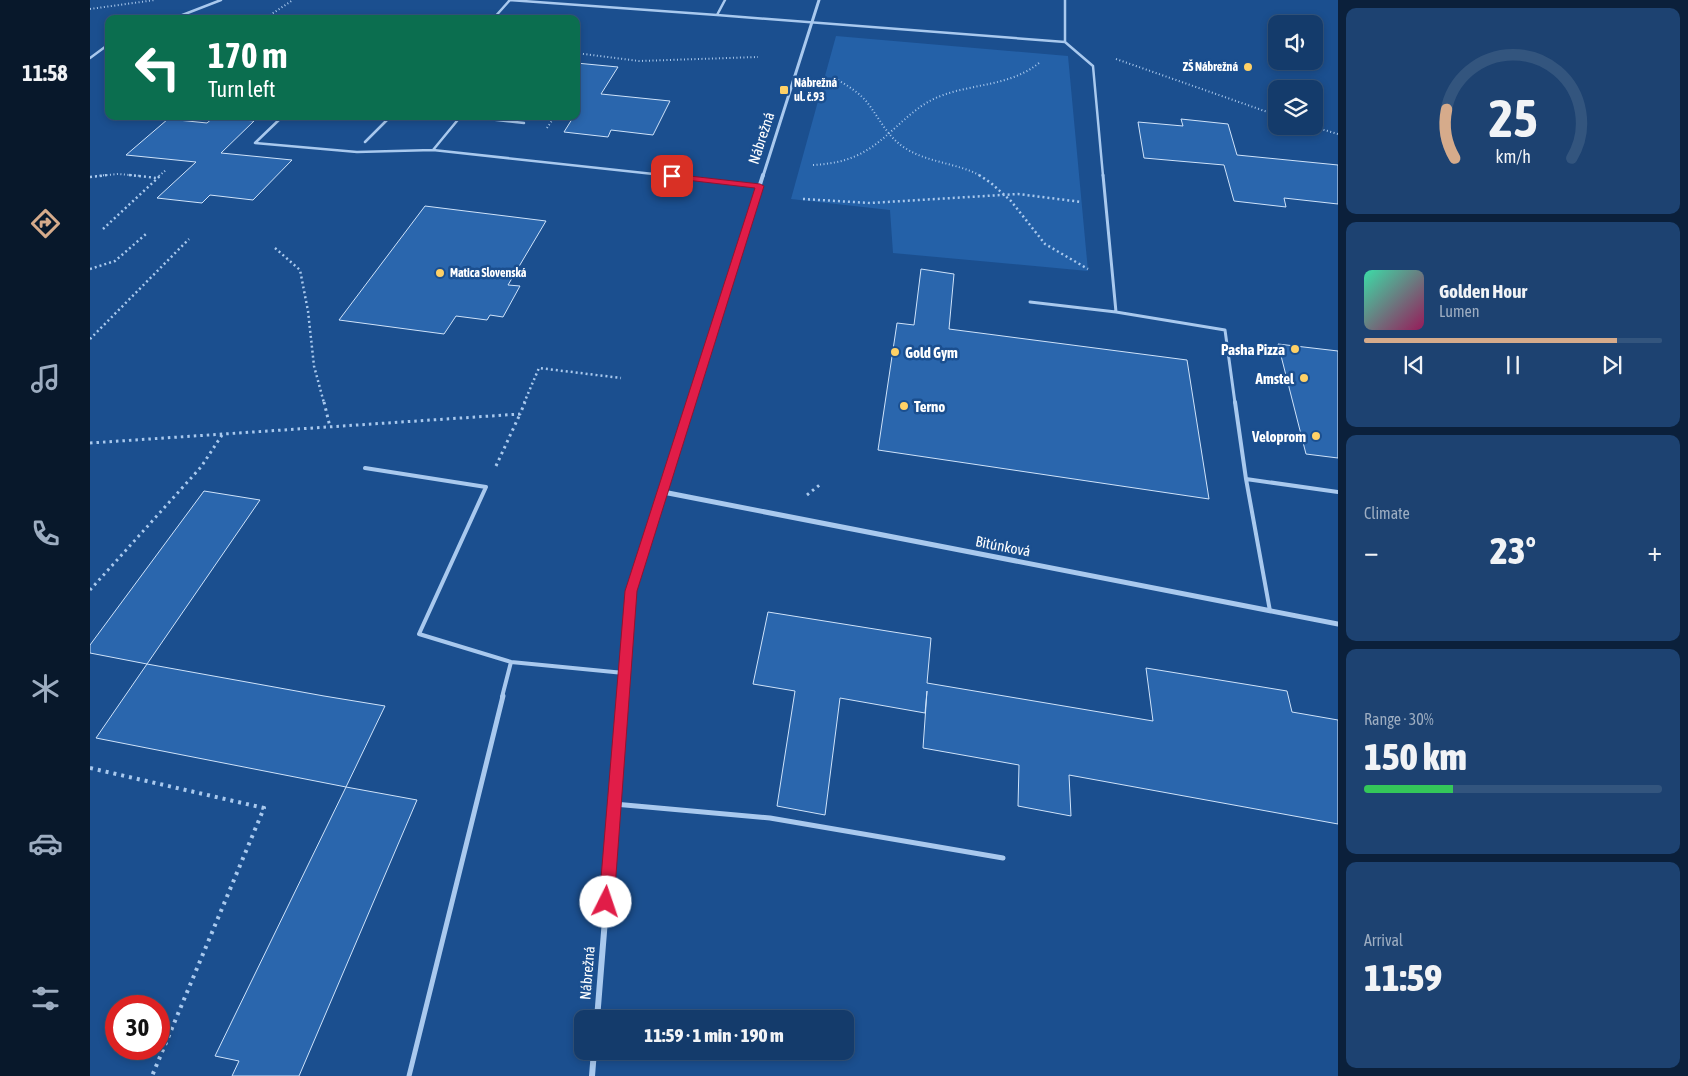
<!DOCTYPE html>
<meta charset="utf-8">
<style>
:root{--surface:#143b6b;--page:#1d4271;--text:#f1f3f6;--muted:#9dadc1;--line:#33557e;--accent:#d6ab8b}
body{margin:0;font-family:"Asap Condensed",sans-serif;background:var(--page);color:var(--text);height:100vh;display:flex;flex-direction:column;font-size:19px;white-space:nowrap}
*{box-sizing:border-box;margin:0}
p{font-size:16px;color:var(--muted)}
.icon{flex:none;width:28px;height:28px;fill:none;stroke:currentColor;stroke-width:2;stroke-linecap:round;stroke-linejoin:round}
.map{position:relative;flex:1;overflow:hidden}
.sheet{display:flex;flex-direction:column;gap:8px;padding:8px;background:#0b203b;width:350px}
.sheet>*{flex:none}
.hud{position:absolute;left:15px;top:15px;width:475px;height:105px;border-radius:10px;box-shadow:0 2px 8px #0003,0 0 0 1px var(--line);background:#0b6e4f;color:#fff;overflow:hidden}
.fabs{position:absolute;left:1178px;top:15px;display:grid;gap:10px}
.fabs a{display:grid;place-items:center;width:55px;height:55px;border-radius:10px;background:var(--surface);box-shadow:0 2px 8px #0003,0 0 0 1px var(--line);font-size:25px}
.speed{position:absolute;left:15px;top:995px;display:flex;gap:10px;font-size:25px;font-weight:700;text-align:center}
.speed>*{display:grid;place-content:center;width:65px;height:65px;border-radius:50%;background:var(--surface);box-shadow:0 2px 8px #0003,0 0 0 1px var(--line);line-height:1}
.speed .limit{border:8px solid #d22;background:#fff;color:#111}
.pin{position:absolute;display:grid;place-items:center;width:42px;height:42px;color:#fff;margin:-21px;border-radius:10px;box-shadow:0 2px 8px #0006}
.me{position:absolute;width:55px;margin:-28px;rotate:4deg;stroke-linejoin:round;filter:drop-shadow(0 0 4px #0008)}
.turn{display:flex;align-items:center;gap:18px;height:105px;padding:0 20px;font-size:22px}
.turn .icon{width:65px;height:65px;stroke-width:2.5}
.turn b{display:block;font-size:35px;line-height:42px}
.big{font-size:38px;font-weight:800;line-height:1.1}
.sheet .tile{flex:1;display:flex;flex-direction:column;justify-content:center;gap:8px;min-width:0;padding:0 18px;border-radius:10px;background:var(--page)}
.sheet .dial{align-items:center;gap:0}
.dial svg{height:130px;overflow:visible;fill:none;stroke:var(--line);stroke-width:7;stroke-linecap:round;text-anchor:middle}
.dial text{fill:var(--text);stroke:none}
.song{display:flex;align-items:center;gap:15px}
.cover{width:60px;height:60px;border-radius:8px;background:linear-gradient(135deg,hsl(160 70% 55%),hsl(330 70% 35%))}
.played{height:5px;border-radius:2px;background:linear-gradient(90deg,var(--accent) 85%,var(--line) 85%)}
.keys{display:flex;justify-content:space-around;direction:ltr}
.heat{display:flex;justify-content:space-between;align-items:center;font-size:28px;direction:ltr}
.charge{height:8px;border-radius:4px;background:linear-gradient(90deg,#34c759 30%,var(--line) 0)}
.trip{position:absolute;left:484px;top:1010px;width:280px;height:50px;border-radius:10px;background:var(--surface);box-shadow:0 2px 8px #0003,0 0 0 1px var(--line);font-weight:800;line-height:50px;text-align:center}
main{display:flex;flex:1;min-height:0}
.tabs{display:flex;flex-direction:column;width:90px;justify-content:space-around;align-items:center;background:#08182b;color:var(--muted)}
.tabs .icon{width:35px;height:35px}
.tabs .selected{color:var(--accent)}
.tabs b{font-size:22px;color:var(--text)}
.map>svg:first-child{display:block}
.green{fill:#2461a8}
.building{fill:#2a66ad;stroke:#cfe3fa}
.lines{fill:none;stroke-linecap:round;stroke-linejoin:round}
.path-far3{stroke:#a9c9ee;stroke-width:2;stroke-dasharray:1 2.5;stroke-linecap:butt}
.path-far2{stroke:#a9c9ee;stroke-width:2.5;stroke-dasharray:2 3;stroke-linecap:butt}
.path-far1{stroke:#a9c9ee;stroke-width:3;stroke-dasharray:2.5 4;stroke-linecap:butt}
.path{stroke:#a9c9ee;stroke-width:4;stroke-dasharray:3 5;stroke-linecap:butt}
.lane-far3{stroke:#a9c9ee;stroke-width:2.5}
.lane-far2{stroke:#a9c9ee;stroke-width:3}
.lane-far1{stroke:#a9c9ee;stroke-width:4}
.lane{stroke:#a9c9ee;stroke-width:5}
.street-far3{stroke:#a9c9ee;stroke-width:3}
.street-far2{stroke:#a9c9ee;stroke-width:4}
.street-far1{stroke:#a9c9ee;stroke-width:5}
.street{stroke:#a9c9ee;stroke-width:6}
.route{fill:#e11d48;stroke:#92132f}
.poi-dot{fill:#ffd166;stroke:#1b4f8f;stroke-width:2}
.labels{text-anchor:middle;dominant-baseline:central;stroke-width:5;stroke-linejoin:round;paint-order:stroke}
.far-poi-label{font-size:12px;font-weight:bold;fill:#fff;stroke:#1b4f8f;text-anchor:start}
.street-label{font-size:15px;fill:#fff;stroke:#1b4f8f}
.poi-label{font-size:15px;font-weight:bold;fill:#fff;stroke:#1b4f8f;text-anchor:end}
</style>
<main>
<nav class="tabs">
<b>11:58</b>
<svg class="icon selected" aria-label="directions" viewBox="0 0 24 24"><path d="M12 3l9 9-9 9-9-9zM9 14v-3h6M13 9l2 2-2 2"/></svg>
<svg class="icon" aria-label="music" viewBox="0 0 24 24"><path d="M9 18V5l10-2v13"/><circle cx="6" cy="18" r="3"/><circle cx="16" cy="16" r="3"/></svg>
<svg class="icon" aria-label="phone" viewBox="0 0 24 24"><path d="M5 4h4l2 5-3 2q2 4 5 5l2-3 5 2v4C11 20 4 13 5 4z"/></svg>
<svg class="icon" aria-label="climate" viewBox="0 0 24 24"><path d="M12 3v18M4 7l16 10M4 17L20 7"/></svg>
<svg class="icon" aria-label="car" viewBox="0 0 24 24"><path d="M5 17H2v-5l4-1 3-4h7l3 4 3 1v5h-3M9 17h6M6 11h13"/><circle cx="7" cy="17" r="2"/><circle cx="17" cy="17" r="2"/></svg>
<svg class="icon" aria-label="filters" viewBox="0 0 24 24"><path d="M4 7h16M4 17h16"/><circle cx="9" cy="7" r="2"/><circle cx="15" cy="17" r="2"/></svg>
</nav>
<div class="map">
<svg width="1248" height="1076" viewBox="0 0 1248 1076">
<rect width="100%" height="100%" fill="#1b4f8f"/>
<path class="green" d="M746 36 978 56 998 271 803 253 800 210 701 199Z"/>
<path class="building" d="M486 63 528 67 511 94 580 101 563 135 521 130 518 137 474 132 484 116H486Z
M124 117 164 121 131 153 202 160 163 200 120 195 112 203 67 198 106 162 36 155 78 119 117 123Z
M1091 119 1138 124 1147 155 1248 165V204L1194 198 1196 207 1144 201 1134 165 1054 158 1048 122 1093 126Z
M335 206 456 221 418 285 430 286 413 317 400 315 397 320 366 316 354 334 249 320Z
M831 269 864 274 859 329 1097 360 1119 499 788 450 807 323 824 325Z
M1188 344 1248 351V458L1216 454Z
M114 491 170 500 57 664 0 653V645Z
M678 612 841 638 837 683 1063 721 1056 668 1197 691 1202 712 1248 720V824L979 775 981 816 928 806 929 765 833 748 837 691 835 713 750 698 735 815 687 806 705 691 663 684Z
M57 664 234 696 295 706 256 787 6 738Z
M256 787 327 800 209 1076H142L149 1061 125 1056Z"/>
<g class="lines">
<path class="path-far3" d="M0 9 65 0
M174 19 203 0
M486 53 549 61 668 57
M1026 59 1186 115
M748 80C758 86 768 92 776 101 789 117 797 137 815 148 838 163 868 163 891 176
M1220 126 1248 134
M457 128 465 116
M723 165C739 164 753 162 768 155 798 141 817 110 848 97 882 83 919 87 949 63
M6 176 28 174 51 176
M69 176 76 170"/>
<path class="path-far2" d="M39 175 67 178
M889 175 901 183 921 201 955 244 998 269
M0 177 18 175
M713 199 780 203 928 194 992 202
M13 229 71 175
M185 248 210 270 218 311 224 366 234 403
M0 269 25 261 56 234
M0 339 99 239
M434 403 449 368 531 378"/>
<path class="path-far1" d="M234 402 240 427
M0 443 430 414 435 402
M406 466 430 414
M717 495 732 483
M0 590 111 467 132 435"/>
<path class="path" d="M0 768 174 808 62 1076"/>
<path class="lane-far3" d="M419 0 627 15 635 0
M975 0V42
M627 15 975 42 1003 66 1013 176
M82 19 131 0
M403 19 420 0
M0 58 19 44
M193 116 165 143 267 152 343 150 582 176
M372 116 434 123
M275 142 301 116
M343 150 371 116"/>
<path class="lane-far2" d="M571 175 670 186
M1013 175 1026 312
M940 302 1026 312 1135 330 1145 403"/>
<path class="lane-far1" d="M1145 402 1156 479 1180 611
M275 468 396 487 329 634 421 662 534 673
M1156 479 1248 492
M412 697 421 662"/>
<path class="lane" d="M524 804 680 818 913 858
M319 1076 413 696"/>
<path class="street-far3" d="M673 176 729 0"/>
<path class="street-far2" d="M601 403 673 175"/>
<path class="street-far1" d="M573 492 1248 624
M533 697 541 591 601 402"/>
<path class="street" d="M507 1019 533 696
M502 1076 504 1051"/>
</g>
<path class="route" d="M582 174 670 184 674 186 547 591 524 902 522 907 516 909 511 907 509 902 535 591 665 188 579 178V175Z"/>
<g class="poi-dot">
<circle cx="1158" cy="67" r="5"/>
<rect x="689" y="85" width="10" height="10" rx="2.5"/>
<circle cx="350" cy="273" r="5"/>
<circle cx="1205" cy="349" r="5"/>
<circle cx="805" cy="352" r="5"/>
<circle cx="1214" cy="378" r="5"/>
<circle cx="814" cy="406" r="5"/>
<circle cx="1226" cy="436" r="5"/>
</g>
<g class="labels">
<g class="far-poi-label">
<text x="1148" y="67" text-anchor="end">ZŠ Nábrežná</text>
<text x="704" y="83">Nábrežná<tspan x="704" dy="14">ul. č.93</tspan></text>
<text x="360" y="273">Matica Slovenská</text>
</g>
<g class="street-label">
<text transform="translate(671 138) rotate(-72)">Nábrežná</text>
<text transform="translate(913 546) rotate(11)">Bitúnková</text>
<text transform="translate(497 973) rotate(-85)">Nábrežná</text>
</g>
<g class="poi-label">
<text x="1195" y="349">Pasha Pizza</text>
<text x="815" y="352" text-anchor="start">Gold Gym</text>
<text x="1204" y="378">Amstel</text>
<text x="824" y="406" text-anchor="start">Terno</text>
<text x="1216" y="436">Veloprom</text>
</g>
</g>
</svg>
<div class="fabs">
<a><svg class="icon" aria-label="sound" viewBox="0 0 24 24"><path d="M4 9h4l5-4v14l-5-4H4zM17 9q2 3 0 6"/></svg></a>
<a><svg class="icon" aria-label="layers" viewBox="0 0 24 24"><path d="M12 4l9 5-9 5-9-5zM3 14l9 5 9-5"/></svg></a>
</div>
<div class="speed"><div class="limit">30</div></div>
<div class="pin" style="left:582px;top:176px;background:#d93025"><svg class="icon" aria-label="arrive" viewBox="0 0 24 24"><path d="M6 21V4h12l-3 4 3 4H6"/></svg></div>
<svg class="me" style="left:516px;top:902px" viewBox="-20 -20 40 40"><circle r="19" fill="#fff"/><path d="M0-13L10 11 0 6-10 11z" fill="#e11d48"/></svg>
<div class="trip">11:59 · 1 min · 190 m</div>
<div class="hud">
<div class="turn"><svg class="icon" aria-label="left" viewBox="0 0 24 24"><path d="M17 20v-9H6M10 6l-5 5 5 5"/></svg><div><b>170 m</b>Turn left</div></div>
</div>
</div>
<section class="sheet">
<div class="tile dial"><svg viewBox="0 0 100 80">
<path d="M14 69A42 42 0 1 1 86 69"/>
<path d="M14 69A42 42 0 0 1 9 39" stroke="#d6ab8b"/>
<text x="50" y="56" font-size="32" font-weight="700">25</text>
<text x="50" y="72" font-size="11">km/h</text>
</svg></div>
<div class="tile">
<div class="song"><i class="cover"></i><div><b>Golden Hour</b><p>Lumen</p></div></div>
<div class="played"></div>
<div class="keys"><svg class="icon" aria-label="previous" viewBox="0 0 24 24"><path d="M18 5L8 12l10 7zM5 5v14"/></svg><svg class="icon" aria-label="pause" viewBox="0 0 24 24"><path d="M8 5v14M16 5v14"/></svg><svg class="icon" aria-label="next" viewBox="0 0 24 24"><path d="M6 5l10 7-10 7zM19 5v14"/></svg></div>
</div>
<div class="tile"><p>Climate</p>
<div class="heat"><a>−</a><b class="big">23°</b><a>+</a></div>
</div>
<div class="tile"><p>Range · 30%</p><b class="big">150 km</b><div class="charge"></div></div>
<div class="tile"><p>Arrival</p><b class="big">11:59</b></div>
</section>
</main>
